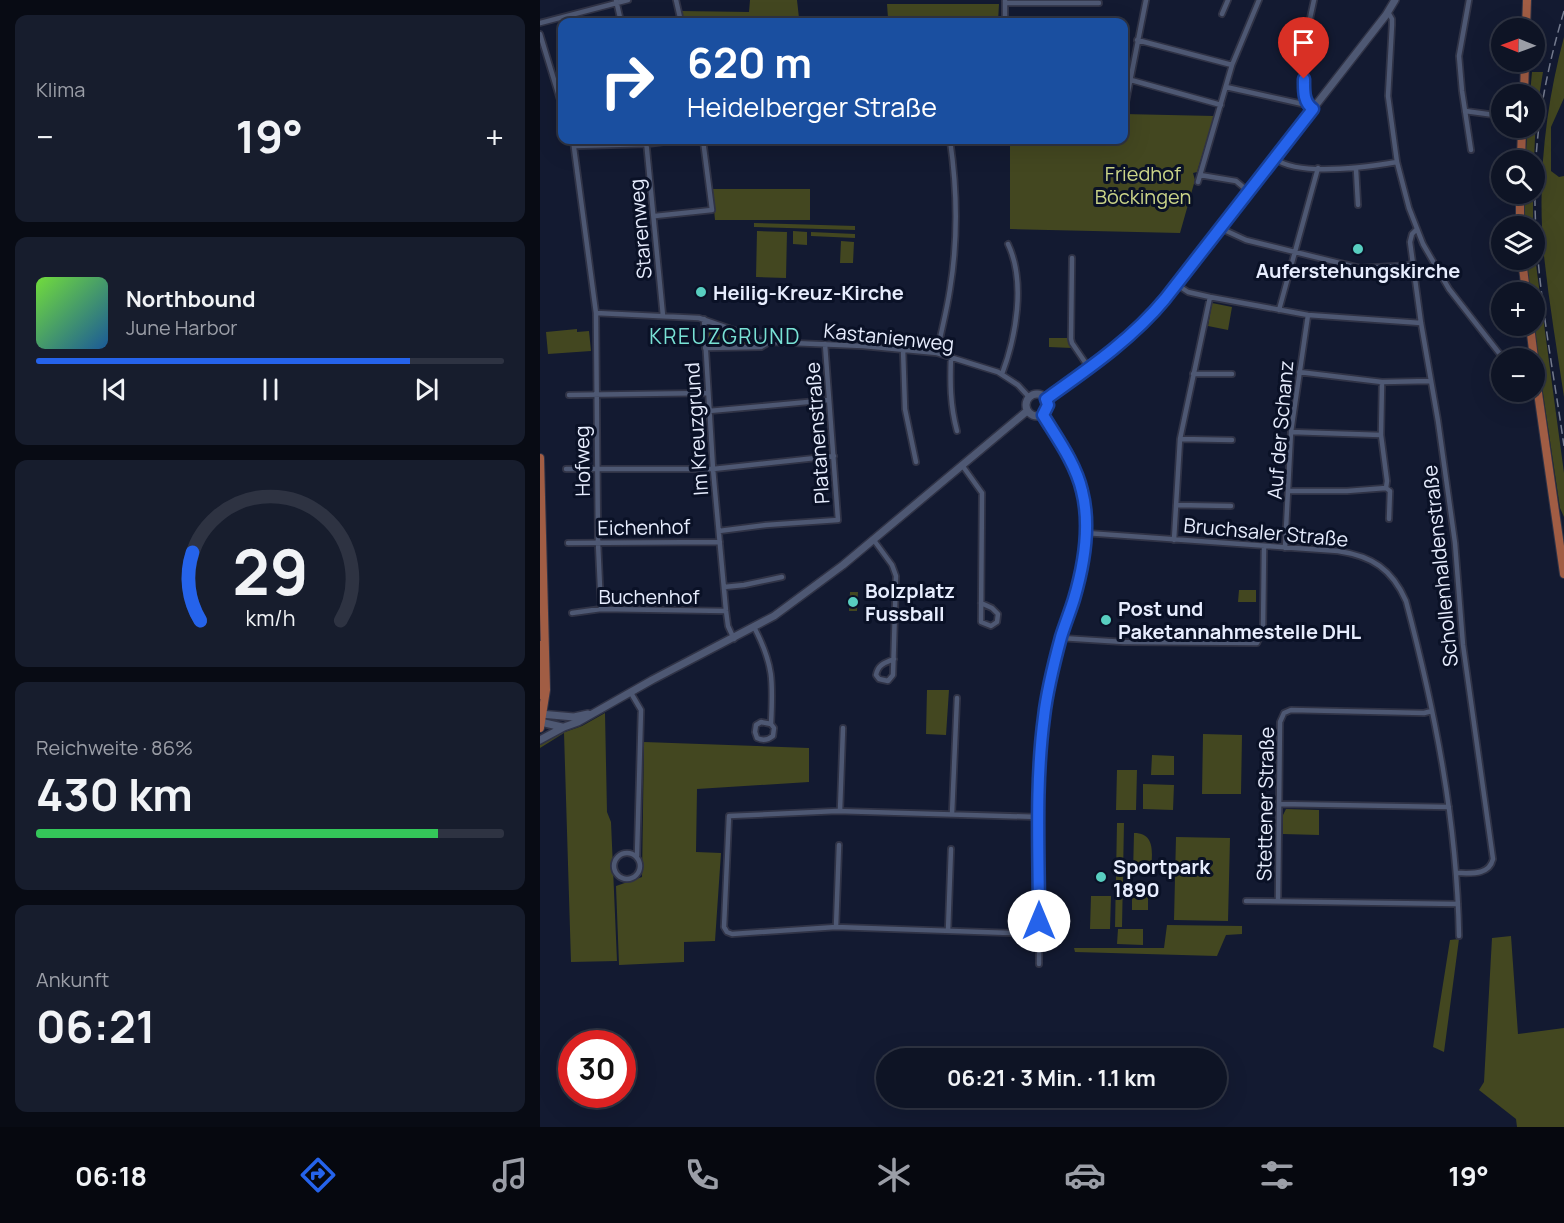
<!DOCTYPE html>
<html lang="de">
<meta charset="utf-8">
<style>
:root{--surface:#0e1425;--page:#171d2d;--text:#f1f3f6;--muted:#9b9ea7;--line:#2e3342;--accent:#2563eb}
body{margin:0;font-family:Manrope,sans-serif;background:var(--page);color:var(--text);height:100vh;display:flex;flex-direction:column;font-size:22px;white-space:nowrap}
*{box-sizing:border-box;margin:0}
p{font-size:20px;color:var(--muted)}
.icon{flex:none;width:33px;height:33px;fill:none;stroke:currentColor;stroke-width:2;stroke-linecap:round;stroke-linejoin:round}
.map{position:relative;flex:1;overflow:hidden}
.drawer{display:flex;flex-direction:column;gap:15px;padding:15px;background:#080b14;width:540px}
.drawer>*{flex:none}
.top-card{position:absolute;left:18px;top:18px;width:570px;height:126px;border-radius:12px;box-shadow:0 6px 24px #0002,0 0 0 2px var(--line);background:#1a4fa0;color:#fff;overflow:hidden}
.needle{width:39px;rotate:271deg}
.controls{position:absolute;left:951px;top:18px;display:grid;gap:12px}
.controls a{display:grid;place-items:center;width:54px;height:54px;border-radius:50%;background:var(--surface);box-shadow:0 6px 24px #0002,0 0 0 2px var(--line);font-size:30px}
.speed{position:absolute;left:18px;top:1030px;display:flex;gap:12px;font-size:30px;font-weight:700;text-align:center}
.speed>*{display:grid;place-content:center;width:78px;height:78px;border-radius:50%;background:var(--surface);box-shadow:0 6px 24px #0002,0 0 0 2px var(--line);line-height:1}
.speed .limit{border:9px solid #d22;background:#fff;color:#111}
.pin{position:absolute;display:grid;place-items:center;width:51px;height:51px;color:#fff;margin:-62px -26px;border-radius:50% 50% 50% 0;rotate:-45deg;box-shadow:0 0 6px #0007}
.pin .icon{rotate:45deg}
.me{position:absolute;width:66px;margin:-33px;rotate:0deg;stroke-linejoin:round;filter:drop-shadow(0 0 4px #0008)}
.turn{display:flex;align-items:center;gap:21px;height:126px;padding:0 30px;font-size:27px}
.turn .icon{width:78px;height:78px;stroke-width:2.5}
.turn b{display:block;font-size:42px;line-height:51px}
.big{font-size:45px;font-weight:700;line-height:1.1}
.drawer .widget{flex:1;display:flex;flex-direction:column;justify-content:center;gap:9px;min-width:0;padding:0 21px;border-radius:12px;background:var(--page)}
.drawer .dial{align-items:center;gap:0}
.dial svg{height:156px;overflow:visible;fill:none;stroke:var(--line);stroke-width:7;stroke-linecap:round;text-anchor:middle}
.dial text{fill:var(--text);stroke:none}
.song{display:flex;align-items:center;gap:18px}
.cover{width:72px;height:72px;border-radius:9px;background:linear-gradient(135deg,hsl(100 70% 55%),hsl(210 70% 35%))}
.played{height:6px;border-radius:3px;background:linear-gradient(90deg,var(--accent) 80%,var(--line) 80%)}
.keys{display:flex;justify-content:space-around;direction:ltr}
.heat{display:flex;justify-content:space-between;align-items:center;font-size:33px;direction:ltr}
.charge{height:9px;border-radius:4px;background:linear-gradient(90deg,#34c759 86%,var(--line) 0)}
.trip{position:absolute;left:336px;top:1048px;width:351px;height:60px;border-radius:30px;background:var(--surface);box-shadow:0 6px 24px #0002,0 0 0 2px var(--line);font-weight:700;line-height:60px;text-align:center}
.dock{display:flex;height:96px;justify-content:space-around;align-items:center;background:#06080f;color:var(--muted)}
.dock .icon{width:42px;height:42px}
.dock .current{color:var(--accent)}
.dock b{font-size:27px;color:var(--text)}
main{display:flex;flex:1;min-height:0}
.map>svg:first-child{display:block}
.green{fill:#434720}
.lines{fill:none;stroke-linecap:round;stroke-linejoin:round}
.street-casing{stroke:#303346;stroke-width:8}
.secondary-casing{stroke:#303346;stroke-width:10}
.primary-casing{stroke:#303346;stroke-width:10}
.street{stroke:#4e5873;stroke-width:4.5}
.secondary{stroke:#4e5873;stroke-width:7}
.primary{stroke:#a15d44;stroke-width:8}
.rail{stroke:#757c90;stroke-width:1.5;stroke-dasharray:9 4.5;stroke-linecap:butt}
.route-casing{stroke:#184099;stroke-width:15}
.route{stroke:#2563eb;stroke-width:10}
.poi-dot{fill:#58cec0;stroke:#0a1126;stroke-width:2}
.labels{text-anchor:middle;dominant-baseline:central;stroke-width:6;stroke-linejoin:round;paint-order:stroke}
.park-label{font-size:20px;fill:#cbd588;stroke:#0a1126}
.street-label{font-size:20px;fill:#e7edfe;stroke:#0a1126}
.poi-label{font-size:20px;font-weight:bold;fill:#e7edfe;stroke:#0a1126;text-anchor:start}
.neighbourhood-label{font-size:21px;letter-spacing:1.5px;fill:#79e2d5;stroke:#0a1126}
</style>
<main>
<section class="drawer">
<div class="widget"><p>Klima</p>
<div class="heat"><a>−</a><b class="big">19°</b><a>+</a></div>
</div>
<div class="widget">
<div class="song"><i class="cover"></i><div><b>Northbound</b><p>June Harbor</p></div></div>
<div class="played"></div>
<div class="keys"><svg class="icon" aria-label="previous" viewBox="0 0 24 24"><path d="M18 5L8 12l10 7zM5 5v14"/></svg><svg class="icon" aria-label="pause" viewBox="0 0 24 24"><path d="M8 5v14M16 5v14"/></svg><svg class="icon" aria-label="next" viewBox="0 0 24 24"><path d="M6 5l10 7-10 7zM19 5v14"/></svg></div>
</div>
<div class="widget dial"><svg viewBox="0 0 100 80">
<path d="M14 69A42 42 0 1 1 86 69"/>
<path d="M14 69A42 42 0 0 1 10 34" stroke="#2563eb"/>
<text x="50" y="56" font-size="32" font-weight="700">29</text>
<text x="50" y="72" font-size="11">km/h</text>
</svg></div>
<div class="widget"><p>Reichweite · 86%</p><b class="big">430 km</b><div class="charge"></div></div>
<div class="widget"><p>Ankunft</p><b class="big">06:21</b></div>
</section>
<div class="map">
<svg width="1024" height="1127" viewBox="0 0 1024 1127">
<rect width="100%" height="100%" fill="#131a31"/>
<path class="green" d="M210 0H257L259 18H348L347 4H459L458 22H144L141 11 209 12Z
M1024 37V98L1011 127V171L1019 177 1024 176V397C1017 350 1009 303 1004 256 997 182 1005 108 1024 37Z
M992 72H1003L996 115 994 160H985L988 128H994V94H990Z
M584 114 674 116 657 172 653 173 655 180 640 233 470 229V140H584Z
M172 189H270V220H175Z
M985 194H993V226H983Z
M214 223 315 226V230L214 227Z
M217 231 247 232 246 278 216 277Z
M253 231 267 232V245L253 244Z
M271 232 315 234V238L271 236Z
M301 241 314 242 313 263H300Z
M995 257 1024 473V517L1020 508 993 326 994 292H988L985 260H994Z
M672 303 692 307 688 330 668 326Z
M37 329V332L49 331 51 351 8 354 6 332Z
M169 329 212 344 169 345Z
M509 338H528L532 348 509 347Z
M699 590H716V602H698Z
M310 592H318L317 611H309Z
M387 690H409L406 735 386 734Z
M65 713 67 812 71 822 77 961 31 962 24 733 0 748V745L25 730V732L42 726Z
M663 734 702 735 701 794H662Z
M104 742 269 748V782L157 789 156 852 181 853 175 941 144 942V962L79 965 76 886 102 877Z
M612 755 634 756V775H611Z
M577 770H597L596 810H576Z
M603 784 634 785 633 810 603 809Z
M746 809 779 810V835L743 834V815Z
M577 823H584L582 927H575Z
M594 833C618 833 611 858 611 875L593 874Z
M636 837 690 838 688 921 634 920Z
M592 888H608V910H592Z
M551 896H571L570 929H550Z
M627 925 702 926V934L686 935 677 956 535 952 534 948H624Z
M578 929H603V945L577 944Z
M971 936 978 1034 1024 1028V1127H977L976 1119 939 1090 944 1082 952 938Z
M919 939 904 1052 893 1047 910 940Z"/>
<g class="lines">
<defs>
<path id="street" d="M76 0 81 22
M136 0 141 22
M929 0 919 56 922 91 931 150
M465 3H559
M848 12 852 19V25L848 96 857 162 869 208 883 244 909 289 963 358
M682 14 688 0
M465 22V1
M0 23 88 0
M0 34 22 106
M597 40 692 65
M591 80 681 105
M686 87 767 105
M773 109C753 95 769 22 774 0
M925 111 962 116
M584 112 606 0
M33 140 56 313 58 543 61 609
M106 140 123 316
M35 146 107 144 139 140
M735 159C761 177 827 167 857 162
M816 169 818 205
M660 175 696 181 709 192
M658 182 692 65 719 0
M115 216 172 210 163 140
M680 228 706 240 820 268 873 265
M877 229 872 234 870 242 881 323 898 421 915 543 923 645 953 859C949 876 930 873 916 873
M532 258 531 339 532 343 549 368
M636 284 648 292 670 297 768 315 881 323
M739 310 778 168
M56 313 159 318 229 342 323 346 397 353 458 372 478 385 489 397
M164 319 173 469 186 611 188 626 194 639
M165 348 221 347 229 342
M363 349 365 409 376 462
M397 353C401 332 407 310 410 289 418 240 417 188 410 140
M411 356C410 382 410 405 417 431
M759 372 842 382 890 381
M462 374C476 337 486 282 468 244
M653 374H692
M842 382 841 435 847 481 846 488 850 491 849 519
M29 395 168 393
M169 411 289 400
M751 432 841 435
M640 439 692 440
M422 465 442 493 441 622 451 626 457 622 458 614 452 608 441 603
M26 469H173L294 456
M748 491H807L846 488
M636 505 691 506
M179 531 226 525 298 520 285 344
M546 533 798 551C832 556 852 569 866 601 895 711 917 822 919 936
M333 539 352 565 356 576 353 675 348 681 339 679 336 675C338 664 345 663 354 659
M634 540 640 439 670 297
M28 543 180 542
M745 548 751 432 768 315
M184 587 204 585 242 577
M32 613 61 609 186 611
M214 627C234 665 233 682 231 724L234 728 233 736C228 740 223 741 217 738L215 732 216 725 221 722 231 724
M521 638 584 642 717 643 723 630 724 547
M91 693 101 710 97 856
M740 804 909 807
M300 811 303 728
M412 814 417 698
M499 817 297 811 189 816 184 927 187 932 192 934 296 927 499 934
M74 866a13 13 0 1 1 26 0a13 13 0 1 1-26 0Z
M706 901 918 904
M738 901 740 722 744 713 751 710 884 713 892 711
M296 927 299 845
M408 931 411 849
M499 964C500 883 494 800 503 719 507 692 513 665 520 639 524 624 531 611 535 596 545 558 552 517 539 480L503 415"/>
<path id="secondary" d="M486 405a11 11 0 1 1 22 0a11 11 0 1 1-22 0Z
M506 399 563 358 620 305 846 15 855 0
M0 714 34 717 48 714
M0 722 22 727
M0 740 24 727 38 722 112 680 234 616 303 565 487 411"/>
<path id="primary" d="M986 28 987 0
M984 94 985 62
M981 160 982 128
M980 226V194
M982 260 986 292
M990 326 994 358
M994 365 1024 574
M0 458 6 690 0 728
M0 645V695"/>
</defs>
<use href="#street" class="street-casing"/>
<use href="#secondary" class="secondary-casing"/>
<use href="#primary" class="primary-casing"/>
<use href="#street" class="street"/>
<use href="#secondary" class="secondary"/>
<use href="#primary" class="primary"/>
<path class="rail" d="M1024 11C1011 55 1001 99 997 145 988 245 1010 347 1024 446"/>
</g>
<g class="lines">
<defs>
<path id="route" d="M499 921C499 854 495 784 504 717 507 690 514 663 521 637 525 624 530 612 534 599 544 565 551 526 542 491 536 464 517 438 503 415L508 405 506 399C548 369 592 339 625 299L773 109C763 102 764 90 764 79"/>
</defs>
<use href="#route" class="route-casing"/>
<use href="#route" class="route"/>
</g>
<g class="poi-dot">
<circle cx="818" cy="249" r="6"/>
<circle cx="161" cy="292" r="6"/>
<circle cx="313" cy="602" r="6"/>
<circle cx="566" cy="620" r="6"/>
<circle cx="561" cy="877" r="6"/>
</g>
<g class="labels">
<g class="park-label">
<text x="603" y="173">Friedhof<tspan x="603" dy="23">Böckingen</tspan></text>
</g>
<g class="street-label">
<text transform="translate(100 229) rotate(-95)">Starenweg</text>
<text transform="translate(349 337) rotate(6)">Kastanienweg</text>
<text transform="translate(156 429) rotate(-94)">Im Kreuzgrund</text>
<text transform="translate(740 430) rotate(-85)">Auf der Schanz</text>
<text transform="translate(277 433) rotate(-94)">Platanenstraße</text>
<text transform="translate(42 461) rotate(-91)">Hofweg</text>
<text transform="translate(104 527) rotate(-1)">Eichenhof</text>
<text transform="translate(726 532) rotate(5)">Bruchsaler Straße</text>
<text transform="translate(900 566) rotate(-96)">Schollenhaldenstraße</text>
<text x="109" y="596">Buchenhof</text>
<text transform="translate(725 804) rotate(-89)">Stettener Straße</text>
</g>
<g class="poi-label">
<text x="818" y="270" text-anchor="middle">Auferstehungskirche</text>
<text x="173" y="292">Heilig-Kreuz-Kirche</text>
<text x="325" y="590">Bolzplatz<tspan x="325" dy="23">Fussball</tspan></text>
<text x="578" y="608">Post und<tspan x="578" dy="23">Paketannahmestelle DHL</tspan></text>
<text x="573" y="866">Sportpark<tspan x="573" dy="23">1890</tspan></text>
</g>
<g class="neighbourhood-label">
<text x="185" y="336">KREUZGRUND</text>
</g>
</g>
</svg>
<div class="controls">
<a><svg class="needle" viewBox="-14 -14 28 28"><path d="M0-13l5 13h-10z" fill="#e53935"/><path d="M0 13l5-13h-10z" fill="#9b9ea7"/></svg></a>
<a><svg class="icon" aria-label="sound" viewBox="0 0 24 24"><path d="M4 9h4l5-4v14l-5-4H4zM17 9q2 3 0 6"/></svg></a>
<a><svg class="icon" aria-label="search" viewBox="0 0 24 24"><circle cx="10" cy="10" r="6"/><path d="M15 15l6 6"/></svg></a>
<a><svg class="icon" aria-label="layers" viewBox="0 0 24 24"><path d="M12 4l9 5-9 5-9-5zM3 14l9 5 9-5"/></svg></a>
<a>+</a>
<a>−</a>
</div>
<div class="speed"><div class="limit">30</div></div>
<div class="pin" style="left:764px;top:79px;background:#d93025"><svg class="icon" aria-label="arrive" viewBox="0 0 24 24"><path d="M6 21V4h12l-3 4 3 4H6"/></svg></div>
<svg class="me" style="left:499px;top:921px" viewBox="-20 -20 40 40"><circle r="19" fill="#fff"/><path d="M0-13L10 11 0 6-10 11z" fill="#2563eb"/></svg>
<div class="trip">06:21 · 3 Min. · 1.1 km</div>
<div class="top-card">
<div class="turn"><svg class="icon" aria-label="right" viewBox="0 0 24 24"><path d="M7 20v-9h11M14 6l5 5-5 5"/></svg><div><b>620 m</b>Heidelberger Straße</div></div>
</div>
</div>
</main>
<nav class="dock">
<b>06:18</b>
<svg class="icon current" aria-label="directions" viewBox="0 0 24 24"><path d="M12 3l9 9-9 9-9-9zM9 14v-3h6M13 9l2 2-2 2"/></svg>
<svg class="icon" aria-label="music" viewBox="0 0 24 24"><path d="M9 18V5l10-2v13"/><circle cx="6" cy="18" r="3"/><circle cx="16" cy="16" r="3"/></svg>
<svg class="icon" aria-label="phone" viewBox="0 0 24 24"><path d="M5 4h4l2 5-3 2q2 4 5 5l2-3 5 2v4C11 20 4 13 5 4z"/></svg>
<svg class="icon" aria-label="climate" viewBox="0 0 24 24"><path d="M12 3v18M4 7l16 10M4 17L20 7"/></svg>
<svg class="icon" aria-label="car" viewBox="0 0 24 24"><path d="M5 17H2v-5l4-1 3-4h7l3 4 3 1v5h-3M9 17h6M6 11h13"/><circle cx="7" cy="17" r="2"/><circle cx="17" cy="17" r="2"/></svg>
<svg class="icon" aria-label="filters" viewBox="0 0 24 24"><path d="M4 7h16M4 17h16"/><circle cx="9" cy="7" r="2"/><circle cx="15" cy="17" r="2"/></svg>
<b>19°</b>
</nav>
